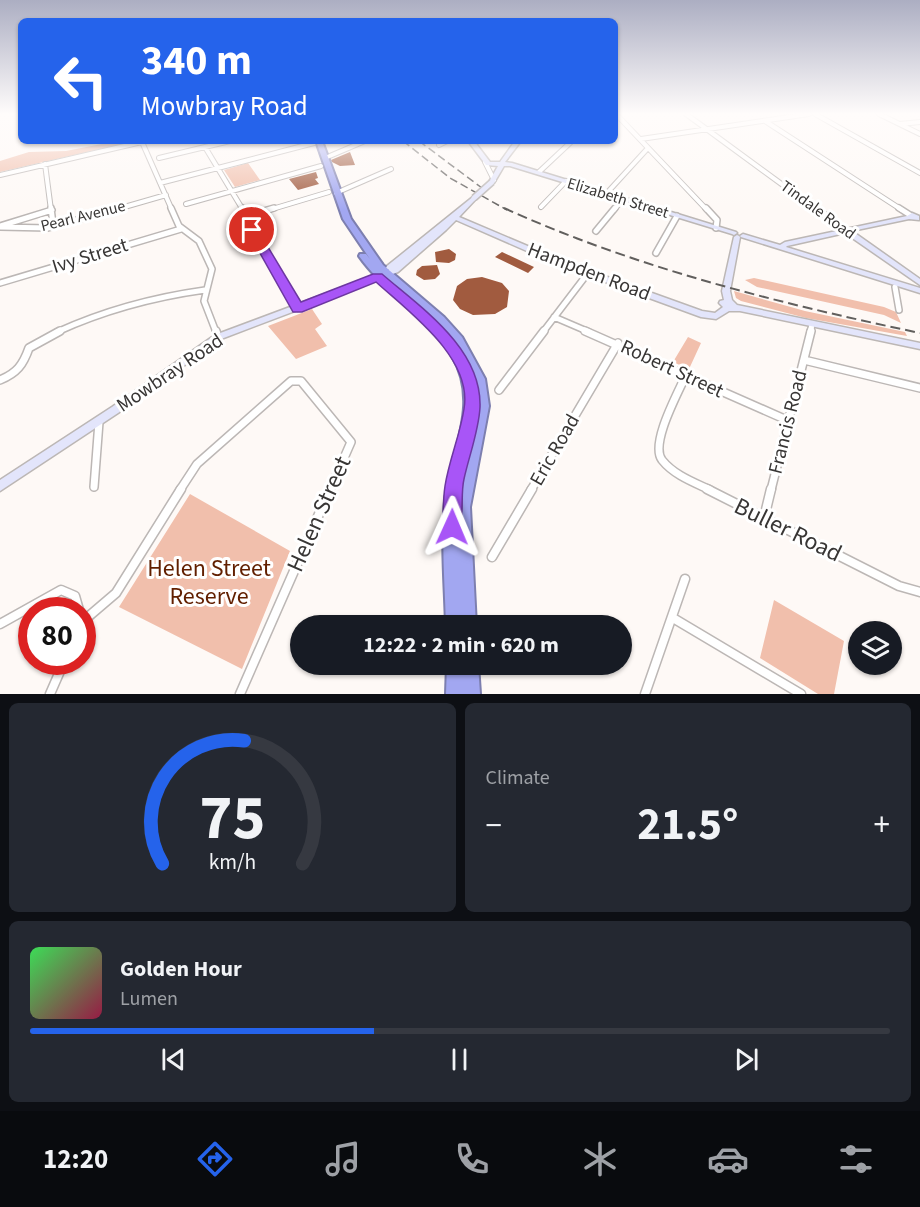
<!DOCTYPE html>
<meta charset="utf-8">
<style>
:root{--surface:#171b24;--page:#242831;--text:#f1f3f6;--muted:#9ea1a6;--line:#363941;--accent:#2563eb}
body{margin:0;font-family:"Source Sans 3",sans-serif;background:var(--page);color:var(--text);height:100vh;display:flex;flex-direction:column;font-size:22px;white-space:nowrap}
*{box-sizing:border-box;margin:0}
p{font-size:20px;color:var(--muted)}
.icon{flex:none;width:33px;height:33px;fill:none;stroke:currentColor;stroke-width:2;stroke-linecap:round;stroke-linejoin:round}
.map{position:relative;height:694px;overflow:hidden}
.drawer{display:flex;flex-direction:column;gap:9px;padding:9px;background:#0d0f14;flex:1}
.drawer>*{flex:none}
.top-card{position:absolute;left:18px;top:18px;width:600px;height:126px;border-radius:9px;box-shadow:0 2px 4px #0004;background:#2563eb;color:#fff;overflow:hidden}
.tools{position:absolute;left:848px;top:621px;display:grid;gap:12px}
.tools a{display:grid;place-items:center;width:54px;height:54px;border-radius:50%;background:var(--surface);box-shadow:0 2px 4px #0004;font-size:30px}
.speed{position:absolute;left:18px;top:597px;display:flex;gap:12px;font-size:30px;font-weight:700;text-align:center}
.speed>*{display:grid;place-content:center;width:78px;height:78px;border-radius:50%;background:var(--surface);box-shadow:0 2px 4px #0004;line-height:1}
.speed .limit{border:9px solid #d22;background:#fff;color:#111}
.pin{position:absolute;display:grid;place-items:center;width:51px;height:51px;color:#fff;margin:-26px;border:3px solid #fff;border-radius:50%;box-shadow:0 2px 6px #0007}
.me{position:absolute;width:66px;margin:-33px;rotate:1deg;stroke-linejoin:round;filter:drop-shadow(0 0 4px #0008)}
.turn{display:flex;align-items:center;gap:21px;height:126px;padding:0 24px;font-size:27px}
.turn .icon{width:78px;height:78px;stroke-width:2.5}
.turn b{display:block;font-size:42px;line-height:51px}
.big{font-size:45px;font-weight:700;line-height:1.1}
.drawer .tile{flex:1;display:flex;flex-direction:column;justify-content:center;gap:9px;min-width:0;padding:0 21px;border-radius:9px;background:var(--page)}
.drawer .dial{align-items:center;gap:0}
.dial svg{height:156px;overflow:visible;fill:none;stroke:var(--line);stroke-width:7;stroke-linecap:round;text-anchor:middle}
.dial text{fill:var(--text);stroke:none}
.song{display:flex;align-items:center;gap:18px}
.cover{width:72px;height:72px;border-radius:9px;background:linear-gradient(135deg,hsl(130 70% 55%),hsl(340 70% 35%))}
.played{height:6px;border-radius:3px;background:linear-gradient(90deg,var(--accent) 40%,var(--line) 40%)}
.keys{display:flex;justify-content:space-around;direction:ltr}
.heat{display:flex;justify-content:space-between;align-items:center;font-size:33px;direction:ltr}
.drawer .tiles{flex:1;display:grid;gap:9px;grid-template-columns:1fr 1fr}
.tile:last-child{grid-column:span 2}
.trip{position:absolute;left:290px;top:615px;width:342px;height:60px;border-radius:30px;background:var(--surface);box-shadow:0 2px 4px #0004;font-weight:700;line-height:60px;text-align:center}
.tabs{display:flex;height:96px;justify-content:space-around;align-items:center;background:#090b0e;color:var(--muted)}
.tabs .icon{width:42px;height:42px}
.tabs .on{color:var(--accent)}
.tabs b{font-size:27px;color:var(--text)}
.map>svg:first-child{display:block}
.green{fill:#f1bfac}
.building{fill:#a15b3f}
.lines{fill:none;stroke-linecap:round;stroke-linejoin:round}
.street-far3-casing{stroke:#bcb7b5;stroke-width:6}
.street-far2-casing{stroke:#bcb7b5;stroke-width:8}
.street-far1-casing{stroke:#bcb7b5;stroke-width:10}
.street-casing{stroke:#bcb7b5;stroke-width:11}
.secondary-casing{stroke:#bcb7b5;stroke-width:3}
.highway-casing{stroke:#7d7faf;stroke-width:4}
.street-far3{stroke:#fff;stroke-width:4}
.street-far2{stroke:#fff;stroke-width:5}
.street-far1{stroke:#fff;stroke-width:7}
.street{stroke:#fff;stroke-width:8}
.secondary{fill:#e3e5fb;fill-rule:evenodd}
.highway{fill:#a2a7f1;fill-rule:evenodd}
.rail-far1{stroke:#615f5d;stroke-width:1.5;stroke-dasharray:8 4;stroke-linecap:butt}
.rail{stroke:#615f5d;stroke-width:2;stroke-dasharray:10 5;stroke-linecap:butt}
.secondary-bridge-casing{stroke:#bcb7b5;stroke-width:8;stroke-linecap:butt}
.secondary-bridge{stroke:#e3e5fb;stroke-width:5}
.route{fill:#a855f7;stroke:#6d37a1;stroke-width:1.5}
.labels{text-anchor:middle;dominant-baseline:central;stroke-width:6;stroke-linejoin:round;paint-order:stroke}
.far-street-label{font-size:16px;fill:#383635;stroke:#fff}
.street-label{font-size:20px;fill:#383635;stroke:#fff}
.near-street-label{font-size:24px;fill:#383635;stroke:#fff}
.near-park-label{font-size:24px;fill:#611f00;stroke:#fff}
</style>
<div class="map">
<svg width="920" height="694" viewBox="0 0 920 694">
<rect width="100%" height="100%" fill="#fef9f6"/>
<path class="green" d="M117 141H135L0 172V161L29 152 66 151Z
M248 163 260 180 235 187 224 170Z
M754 278 884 307 896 312 901 323 884 315 757 287 745 280Z
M734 291 805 311 905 332 907 336 806 318 741 301 736 298Z
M312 309 322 324 315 329 327 346 296 359 268 326Z
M688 337 701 343 689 369 673 362Z
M190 494 290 551 242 669 119 607Z
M774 600 844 641 834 694H818L760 658Z"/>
<path class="building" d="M350 152 355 165 340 166 332 162 331 160Z
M316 172 318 178 315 179 319 184 298 190 289 179Z
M449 249 456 254 455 260 449 263 436 262 435 252Z
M502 252 534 267 528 273 495 257Z
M437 265 440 274 435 279 424 280 416 275 417 270 422 266Z
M482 277 502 283 509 291 507 307 495 314 473 315 460 309 453 300 457 286 467 279Z"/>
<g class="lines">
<defs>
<path id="street-far3" d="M616 114 707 210
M686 114 817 210
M815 114 920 173
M879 114 920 134
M765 121 902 210
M900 124 920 122
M641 139 809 114
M142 142 172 210
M439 145 447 141
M205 147 243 210
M159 158 230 141
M325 158 365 141
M485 162 494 180
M45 164 51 210
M539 172 572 141
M0 175 146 141
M160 183 314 143
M336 193 391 169
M606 194 648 148
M186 204 321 166
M541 207 566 181
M114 210 166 195
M269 210 329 192
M614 210 623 199"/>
<path id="street-far2" d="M51 208 53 224 58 222
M171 208 179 226 199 241 212 269 204 301 216 332
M242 208 247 216 274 208
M706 208 717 220 716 228
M815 208 847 231
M899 208 910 215
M0 226 52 210
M0 227 48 228 119 208
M252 230 298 308
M596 231 615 208
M656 253 677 216
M0 283 181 229
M895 287 899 310
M554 317 589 332
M57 332C103 311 155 297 205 290
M543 332 588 273
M810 332 812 325"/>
<path id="street-far1" d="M216 331 218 337
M585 331 789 421
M804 360 920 388
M685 377C677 395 650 444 662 460 674 475 693 482 710 490
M0 380C17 373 23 365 29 348L60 331
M499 390 544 331
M94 487 99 422
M180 490 197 464 291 381H301L351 442 330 490
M531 490 618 343
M771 490 811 331"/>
<path id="street" d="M707 489 899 586 920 592
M764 518 771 489
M492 557 532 489
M673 618 801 694
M82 622 116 593 181 489
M0 624 61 590 75 596 79 610
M50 694 64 662
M240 694 330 489
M645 694 685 579"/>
<path id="secondary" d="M468 141H474L490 162H500L515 141H521L505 162 512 163 736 232 737 233 734 235 732 234 510 166H504L494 183H490L489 182 498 166 486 165Z
M474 196 477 198 476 199 459 217 563 261 702 311 715 313 723 307 719 303 720 301 724 300 722 291 734 237 737 235 739 236 740 237 730 291 732 300 737 305 920 343V349L740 311H729L716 319 701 317 559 265 456 220 446 230 398 272 221 339 118 413 0 491V480L112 407 215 335 389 270 386 268 387 266Z
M912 213 919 216V220L909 219 852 231 920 279V285L845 233 787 246 786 247 920 288V293L741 237 740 236 743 234 780 245 785 242 907 216Z"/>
<path id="highway" d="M316 141H322L351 219 383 265 444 317 462 337 485 379 489 406 470 507 476 626H446C445 585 441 543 445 502 450 452 481 404 452 356 428 317 385 293 359 256L360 254H366L370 259 343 219ZM385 277 436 321 450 337Z
M447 664H478L480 694H446Z"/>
</defs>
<use href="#street-far3" class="street-far3-casing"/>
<use href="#street-far2" class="street-far2-casing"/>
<use href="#street-far1" class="street-far1-casing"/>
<use href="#street" class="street-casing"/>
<use href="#secondary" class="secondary-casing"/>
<use href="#highway" class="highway-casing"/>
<use href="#street-far3" class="street-far3"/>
<use href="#street-far2" class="street-far2"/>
<use href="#street-far1" class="street-far1"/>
<use href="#street" class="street"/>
<use href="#secondary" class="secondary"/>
<use href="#highway" class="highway"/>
<path class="rail-far1" d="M403 141 450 178 507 210
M419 141 482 188"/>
<path class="rail" d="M504 208C636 268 778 303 920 333"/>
<defs>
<path id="secondary-bridge" d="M474 198 492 182"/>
</defs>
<use href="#secondary-bridge" class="secondary-bridge-casing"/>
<use href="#secondary-bridge" class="secondary-bridge"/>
</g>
<linearGradient id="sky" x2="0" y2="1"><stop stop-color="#acaec2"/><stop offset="0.54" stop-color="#fffcfb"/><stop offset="1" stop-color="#fffcfb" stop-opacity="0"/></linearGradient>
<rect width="920" height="211" fill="url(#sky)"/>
<path class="route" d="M248 227H256L301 302 373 274H382C420 307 482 348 480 407 479 430 469 456 464 479 460 496 465 517 458 534L452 536 445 534 443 527C443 514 443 499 445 486 449 460 460 435 464 409 473 358 409 312 376 282L302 312H293L247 230Z"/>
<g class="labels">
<g class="far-street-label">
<text transform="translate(618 198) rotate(17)">Elizabeth Street</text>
<text transform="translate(818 210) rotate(36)">Tindale Road</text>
<text transform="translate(83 216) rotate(-14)">Pearl Avenue</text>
</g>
<g class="street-label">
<text transform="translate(90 256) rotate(-17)">Ivy Street</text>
<text transform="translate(589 272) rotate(21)">Hampden Road</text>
<text transform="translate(672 369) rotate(25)">Robert Street</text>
<text transform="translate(170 373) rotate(-34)">Mowbray Road</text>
<text transform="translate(788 422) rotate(-76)">Francis Road</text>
<text transform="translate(555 450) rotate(-60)">Eric Road</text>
</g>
<g class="near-street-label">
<text transform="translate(319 514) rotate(-66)">Helen Street</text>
<text transform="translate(788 530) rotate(26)">Buller Road</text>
</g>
<g class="near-park-label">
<text x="209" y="568">Helen Street<tspan x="209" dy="28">Reserve</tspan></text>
</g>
</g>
</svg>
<div class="tools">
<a><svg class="icon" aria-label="layers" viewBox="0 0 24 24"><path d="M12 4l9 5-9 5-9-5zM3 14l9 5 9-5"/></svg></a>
</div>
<div class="speed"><div class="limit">80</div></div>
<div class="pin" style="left:252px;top:230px;background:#d93025"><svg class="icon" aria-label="arrive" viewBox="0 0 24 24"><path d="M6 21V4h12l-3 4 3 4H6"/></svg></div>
<svg class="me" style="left:452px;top:527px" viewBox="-20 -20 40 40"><path d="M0-17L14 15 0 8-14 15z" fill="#a855f7" stroke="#fff" stroke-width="4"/></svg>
<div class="trip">12:22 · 2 min · 620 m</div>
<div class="top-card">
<div class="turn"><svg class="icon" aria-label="left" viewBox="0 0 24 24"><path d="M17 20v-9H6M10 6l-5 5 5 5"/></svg><div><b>340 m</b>Mowbray Road</div></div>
</div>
</div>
<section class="drawer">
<div class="tiles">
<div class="tile dial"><svg viewBox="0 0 100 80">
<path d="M14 69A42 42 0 1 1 86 69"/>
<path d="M14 69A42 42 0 0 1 56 6" stroke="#2563eb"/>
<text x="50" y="56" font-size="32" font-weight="700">75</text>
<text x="50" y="72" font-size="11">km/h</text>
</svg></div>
<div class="tile"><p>Climate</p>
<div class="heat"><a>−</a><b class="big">21.5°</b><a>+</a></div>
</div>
<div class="tile">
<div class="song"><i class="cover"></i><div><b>Golden Hour</b><p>Lumen</p></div></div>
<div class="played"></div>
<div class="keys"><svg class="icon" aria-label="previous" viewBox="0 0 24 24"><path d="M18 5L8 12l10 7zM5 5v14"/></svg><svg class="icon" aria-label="pause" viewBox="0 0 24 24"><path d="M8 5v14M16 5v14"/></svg><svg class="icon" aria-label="next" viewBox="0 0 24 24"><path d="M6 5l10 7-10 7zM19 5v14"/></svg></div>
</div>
</div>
</section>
<nav class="tabs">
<b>12:20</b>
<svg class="icon on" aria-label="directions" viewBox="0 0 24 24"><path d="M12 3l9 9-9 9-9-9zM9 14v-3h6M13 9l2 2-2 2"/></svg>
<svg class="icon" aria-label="music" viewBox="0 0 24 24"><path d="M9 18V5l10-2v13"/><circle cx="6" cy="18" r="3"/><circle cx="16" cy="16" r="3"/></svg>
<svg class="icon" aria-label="phone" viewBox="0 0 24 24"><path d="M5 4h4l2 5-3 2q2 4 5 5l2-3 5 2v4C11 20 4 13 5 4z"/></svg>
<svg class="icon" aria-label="climate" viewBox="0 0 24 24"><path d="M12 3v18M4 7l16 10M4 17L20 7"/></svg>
<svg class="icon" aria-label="car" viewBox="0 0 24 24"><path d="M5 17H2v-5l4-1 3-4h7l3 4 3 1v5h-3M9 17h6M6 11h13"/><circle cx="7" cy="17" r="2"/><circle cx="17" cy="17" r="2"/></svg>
<svg class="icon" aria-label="filters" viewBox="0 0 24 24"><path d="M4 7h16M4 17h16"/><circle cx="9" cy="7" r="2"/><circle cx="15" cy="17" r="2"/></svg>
</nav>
